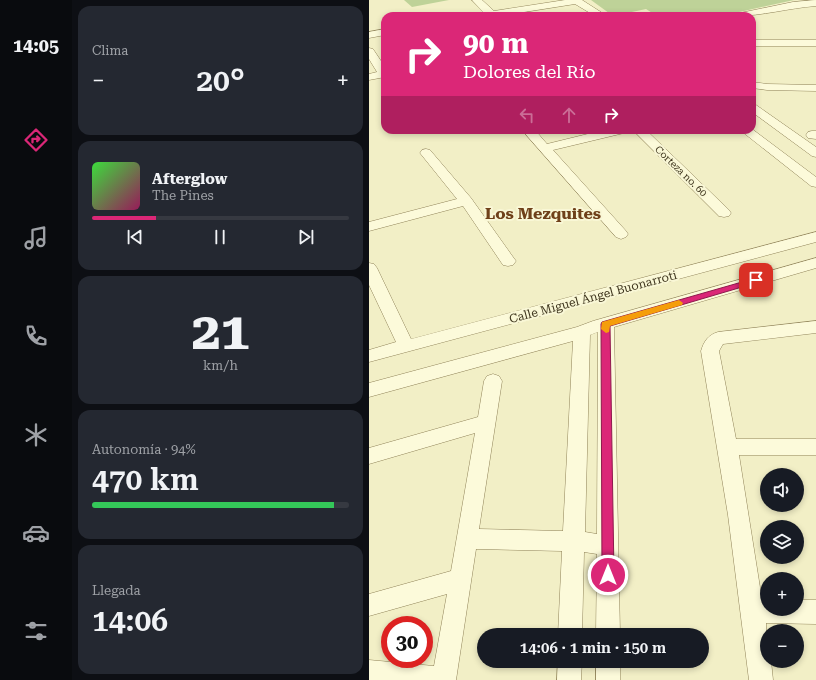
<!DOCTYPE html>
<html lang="es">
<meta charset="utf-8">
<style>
:root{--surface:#171b24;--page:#242831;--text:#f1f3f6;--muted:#9ea1a6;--line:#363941;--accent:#db2777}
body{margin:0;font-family:"Roboto Serif",serif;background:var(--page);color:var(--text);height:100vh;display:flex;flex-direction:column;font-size:15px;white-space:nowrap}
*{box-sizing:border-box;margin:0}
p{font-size:13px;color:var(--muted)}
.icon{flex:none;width:22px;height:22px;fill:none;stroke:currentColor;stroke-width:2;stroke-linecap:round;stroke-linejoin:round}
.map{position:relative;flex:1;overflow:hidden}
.side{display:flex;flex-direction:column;gap:6px;padding:6px;background:#0d0f14;width:297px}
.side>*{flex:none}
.hud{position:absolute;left:12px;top:12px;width:375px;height:122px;border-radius:12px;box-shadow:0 2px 6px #0003;background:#db2777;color:#fff;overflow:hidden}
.buttons{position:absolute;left:391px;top:468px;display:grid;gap:8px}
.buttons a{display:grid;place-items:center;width:44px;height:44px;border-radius:50%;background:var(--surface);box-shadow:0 2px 6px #0003;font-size:20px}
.speed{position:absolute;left:12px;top:616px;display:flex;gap:8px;font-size:20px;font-weight:700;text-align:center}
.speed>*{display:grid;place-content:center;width:52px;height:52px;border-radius:50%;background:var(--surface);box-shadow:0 2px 6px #0003;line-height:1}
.speed .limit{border:6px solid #d22;background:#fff;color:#111}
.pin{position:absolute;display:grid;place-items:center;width:34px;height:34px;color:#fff;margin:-17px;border-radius:8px;box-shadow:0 2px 6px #0006}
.me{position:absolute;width:44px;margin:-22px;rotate:0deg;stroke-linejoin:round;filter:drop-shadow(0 0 3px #0008)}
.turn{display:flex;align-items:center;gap:14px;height:84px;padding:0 16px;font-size:18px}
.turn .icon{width:52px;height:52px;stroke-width:2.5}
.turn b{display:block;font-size:28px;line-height:34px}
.lanes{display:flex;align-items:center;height:38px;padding:0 16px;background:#0003;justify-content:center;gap:20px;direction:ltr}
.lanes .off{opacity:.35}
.big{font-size:30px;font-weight:600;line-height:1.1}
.side .widget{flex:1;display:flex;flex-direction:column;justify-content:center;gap:6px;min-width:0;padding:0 14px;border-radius:12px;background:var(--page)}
.side .dial{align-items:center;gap:0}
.dial b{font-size:52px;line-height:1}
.song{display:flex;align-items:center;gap:12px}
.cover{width:48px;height:48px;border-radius:6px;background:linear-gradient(135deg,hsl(120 70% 55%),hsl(330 70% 35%))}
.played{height:4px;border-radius:2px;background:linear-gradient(90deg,var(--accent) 25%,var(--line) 25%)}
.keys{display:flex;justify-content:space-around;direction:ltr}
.heat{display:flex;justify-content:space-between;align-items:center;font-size:22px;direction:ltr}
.charge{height:6px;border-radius:3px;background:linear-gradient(90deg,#34c759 94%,var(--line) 0)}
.trip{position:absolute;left:108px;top:628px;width:232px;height:40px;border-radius:20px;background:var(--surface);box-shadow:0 2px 6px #0003;font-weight:600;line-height:40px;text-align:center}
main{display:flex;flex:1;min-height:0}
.dock{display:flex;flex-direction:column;width:72px;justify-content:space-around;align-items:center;background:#090b0e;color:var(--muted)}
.dock .icon{width:28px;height:28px}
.dock .current{color:var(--accent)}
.dock b{font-size:18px;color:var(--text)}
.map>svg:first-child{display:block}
.green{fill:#bed298}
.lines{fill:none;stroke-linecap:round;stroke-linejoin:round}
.street-casing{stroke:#908359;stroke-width:1}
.street{fill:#fcfada;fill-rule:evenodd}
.route{fill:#db2777;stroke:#8e194d}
.slow{fill:#f59e0b}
.labels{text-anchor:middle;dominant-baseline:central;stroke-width:4;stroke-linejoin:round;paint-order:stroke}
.far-street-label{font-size:10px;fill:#3f361e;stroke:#f9f7d6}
.street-label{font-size:12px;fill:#3f361e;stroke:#f9f7d6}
.district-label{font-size:16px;font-weight:bold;fill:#6f4019;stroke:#f9f7d6}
</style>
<main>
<nav class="dock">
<b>14:05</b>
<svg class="icon current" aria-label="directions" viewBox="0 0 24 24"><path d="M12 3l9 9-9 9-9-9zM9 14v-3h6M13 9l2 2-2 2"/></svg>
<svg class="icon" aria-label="music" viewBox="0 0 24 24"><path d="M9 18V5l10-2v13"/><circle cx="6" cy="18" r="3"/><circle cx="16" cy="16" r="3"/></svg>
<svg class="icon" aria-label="phone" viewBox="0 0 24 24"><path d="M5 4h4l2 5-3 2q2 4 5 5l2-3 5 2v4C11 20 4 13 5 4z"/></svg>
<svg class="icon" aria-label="climate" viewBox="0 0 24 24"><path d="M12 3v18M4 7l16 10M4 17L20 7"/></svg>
<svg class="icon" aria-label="car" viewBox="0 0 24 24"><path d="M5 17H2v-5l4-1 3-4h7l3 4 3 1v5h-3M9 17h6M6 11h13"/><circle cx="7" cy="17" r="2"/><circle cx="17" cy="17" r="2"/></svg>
<svg class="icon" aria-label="filters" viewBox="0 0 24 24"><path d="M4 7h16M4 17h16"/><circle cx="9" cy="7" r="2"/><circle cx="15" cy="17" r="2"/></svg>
</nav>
<section class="side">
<div class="widget"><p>Clima</p>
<div class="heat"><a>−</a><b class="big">20°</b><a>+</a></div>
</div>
<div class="widget">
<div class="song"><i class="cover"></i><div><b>Afterglow</b><p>The Pines</p></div></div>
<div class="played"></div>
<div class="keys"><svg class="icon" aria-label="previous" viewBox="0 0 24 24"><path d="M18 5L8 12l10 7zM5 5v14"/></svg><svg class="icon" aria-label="pause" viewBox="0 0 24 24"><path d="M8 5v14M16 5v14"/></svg><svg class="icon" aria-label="next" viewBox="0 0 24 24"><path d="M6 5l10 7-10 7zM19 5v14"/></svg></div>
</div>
<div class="widget dial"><b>21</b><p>km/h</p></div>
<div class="widget"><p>Autonomía · 94%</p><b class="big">470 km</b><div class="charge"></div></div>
<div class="widget"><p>Llegada</p><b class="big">14:06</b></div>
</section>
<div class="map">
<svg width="447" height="680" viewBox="0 0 447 680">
<rect width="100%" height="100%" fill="#f2efc6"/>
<path class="green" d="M35 0H80L43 7Z
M222 0H425L352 16H288L277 9 244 16Z"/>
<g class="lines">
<defs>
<path id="street" d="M103 0H113L125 11 196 0H213L238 16H226L206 4 130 16H107L109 14 115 13Z
M447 0V6C420 8 393 16 366 16L371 13 424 2Z
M16 29V35L0 38V32Z
M383 40H447V46H383Z
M0 48 4 49 16 67V77L0 80V74L8 72 0 59Z
M383 82 398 84 447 85V91L398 90 383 88Z
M383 103 387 105 447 147V157L443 156 383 112Z
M383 129 447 177V187L442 186 371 130H383Z
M153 130H166L178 144 235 130H257L255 133 184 150 257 231 259 234 257 237 252 239 247 237Z
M264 130H277L360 210 362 213 360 216 355 217 350 216Z
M443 131H447V139L439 138 437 135 439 132Z
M57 149 61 150 102 198 144 257 147 261 144 265 139 266 134 265 94 206 0 231V222L88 199 51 153 53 150Z
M447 232V242L0 362V350L27 342 0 285V263L5 264 8 268 42 339Z
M447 258V268L245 327 251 635H227L228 554 215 552 213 635H189L193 551 107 549 87 680H0V660L65 666 78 594 0 616V594L82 571 106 433 0 464V448L109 417 115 381 118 376 124 374 130 376 133 381 110 529 194 531 204 341 0 397V383L208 327 224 321ZM229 332 228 534 216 532 221 335Z
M447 321V333L354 344 350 351 367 439H447V455H370L393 600H398V609H428V600H447V624L397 623 398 661H402L404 680H380L359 515 332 351C335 341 339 335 349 332Z
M189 661H213L212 680H188Z
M227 661H251V680H227Z"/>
</defs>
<use href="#street" class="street-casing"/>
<use href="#street" class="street"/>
</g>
<path class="route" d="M387 278 391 280 390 282 241 326 245 575 243 579 239 581 235 579 233 575 232 324 233 322Z"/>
<path class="slow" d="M310 300 314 303 313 305 241 326 240 332 237 333 232 329 233 322Z"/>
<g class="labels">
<g class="far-street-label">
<text transform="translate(312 171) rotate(44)">Corteza no. 60</text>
</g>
<g class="street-label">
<text transform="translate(224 297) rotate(-15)">Calle Miguel Ángel Buonarroti</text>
</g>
<g class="district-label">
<text x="174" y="213">Los Mezquites</text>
</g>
</g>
</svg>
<div class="buttons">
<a><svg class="icon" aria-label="sound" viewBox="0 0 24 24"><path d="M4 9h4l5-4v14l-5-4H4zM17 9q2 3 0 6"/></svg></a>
<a><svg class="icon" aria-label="layers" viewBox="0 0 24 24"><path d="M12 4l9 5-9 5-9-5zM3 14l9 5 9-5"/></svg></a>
<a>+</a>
<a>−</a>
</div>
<div class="speed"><div class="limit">30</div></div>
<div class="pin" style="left:387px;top:280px;background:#d93025"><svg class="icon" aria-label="arrive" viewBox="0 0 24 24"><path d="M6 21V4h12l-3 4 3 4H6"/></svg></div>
<svg class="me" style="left:239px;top:575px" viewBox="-20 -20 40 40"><circle r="17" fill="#db2777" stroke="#fff" stroke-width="3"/><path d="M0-11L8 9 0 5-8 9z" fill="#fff"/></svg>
<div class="trip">14:06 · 1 min · 150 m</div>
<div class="hud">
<div class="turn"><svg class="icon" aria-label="right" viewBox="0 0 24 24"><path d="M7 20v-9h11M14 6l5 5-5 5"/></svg><div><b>90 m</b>Dolores del Río</div></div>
<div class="lanes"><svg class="icon off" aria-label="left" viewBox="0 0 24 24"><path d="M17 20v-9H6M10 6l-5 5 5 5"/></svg><svg class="icon off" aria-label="ahead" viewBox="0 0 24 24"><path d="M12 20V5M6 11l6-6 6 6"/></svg><svg class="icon" aria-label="right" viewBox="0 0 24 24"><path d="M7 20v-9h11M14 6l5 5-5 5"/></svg></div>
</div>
</div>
</main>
